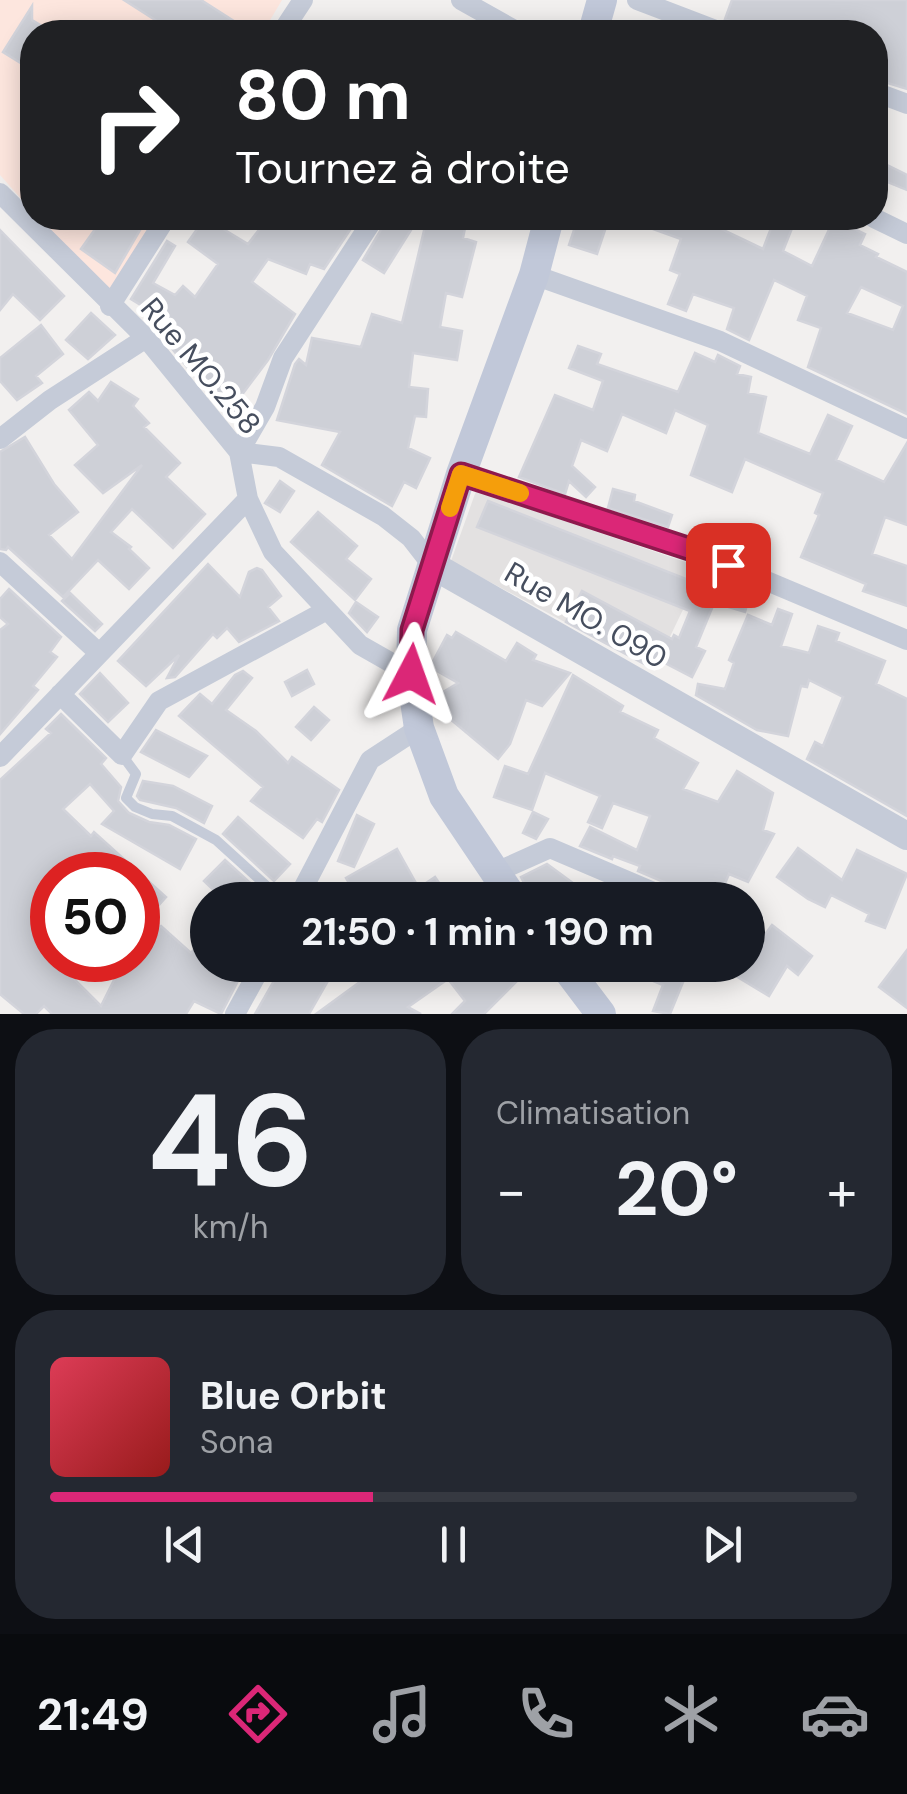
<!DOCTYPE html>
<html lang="fr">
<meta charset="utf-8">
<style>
:root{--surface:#171b24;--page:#242831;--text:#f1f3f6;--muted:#9ea1a6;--line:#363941;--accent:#db2777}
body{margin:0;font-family:"DM Sans",sans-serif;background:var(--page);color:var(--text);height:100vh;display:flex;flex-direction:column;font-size:38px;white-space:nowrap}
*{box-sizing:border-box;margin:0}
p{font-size:32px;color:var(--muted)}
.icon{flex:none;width:55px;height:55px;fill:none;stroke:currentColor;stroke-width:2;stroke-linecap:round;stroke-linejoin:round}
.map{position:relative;height:1014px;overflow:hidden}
.details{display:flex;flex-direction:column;gap:15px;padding:15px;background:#0d0f14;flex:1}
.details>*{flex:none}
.top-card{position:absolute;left:20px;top:20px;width:868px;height:210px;border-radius:40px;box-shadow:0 5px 25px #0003;background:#202124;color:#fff;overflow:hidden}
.speed{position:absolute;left:30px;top:852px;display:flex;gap:20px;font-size:50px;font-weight:700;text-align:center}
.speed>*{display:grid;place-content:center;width:130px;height:130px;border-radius:50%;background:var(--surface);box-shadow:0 5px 25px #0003;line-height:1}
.speed .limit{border:15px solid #d22;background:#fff;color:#111}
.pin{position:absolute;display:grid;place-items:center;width:85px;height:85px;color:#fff;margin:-42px;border-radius:20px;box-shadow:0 5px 15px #0006}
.me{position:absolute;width:110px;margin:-55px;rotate:4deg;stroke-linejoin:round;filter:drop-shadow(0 0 8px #0008)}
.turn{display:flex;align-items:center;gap:35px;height:210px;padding:0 50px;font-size:45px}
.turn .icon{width:130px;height:130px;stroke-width:2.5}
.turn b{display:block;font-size:70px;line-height:85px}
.big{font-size:75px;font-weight:700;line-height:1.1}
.details .tile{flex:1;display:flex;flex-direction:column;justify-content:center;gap:15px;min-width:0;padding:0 35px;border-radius:40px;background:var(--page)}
.details .dial{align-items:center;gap:0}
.dial b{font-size:130px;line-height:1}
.song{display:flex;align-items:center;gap:30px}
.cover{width:120px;height:120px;border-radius:15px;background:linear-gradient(135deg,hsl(350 70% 55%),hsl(0 70% 35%))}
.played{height:10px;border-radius:5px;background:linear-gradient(90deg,var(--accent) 40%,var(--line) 40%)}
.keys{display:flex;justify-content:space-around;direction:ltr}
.heat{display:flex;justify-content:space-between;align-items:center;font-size:55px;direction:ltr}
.details .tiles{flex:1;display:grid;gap:15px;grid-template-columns:1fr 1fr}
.tile:last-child{grid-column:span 2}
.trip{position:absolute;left:190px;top:882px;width:575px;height:100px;border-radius:50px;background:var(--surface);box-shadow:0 5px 25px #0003;font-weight:700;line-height:100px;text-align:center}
.menu{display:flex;height:160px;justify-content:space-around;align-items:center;background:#090b0e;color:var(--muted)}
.menu .icon{width:70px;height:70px}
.menu .current{color:var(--accent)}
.menu b{font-size:45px;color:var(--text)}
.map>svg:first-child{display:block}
.education{fill:#e3e1e1}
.medical{fill:#fde6de}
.building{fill:#ced0d7;stroke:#d3d4db;stroke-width:2.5;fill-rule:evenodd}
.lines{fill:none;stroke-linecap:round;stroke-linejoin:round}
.service{stroke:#c5cbd8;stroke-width:10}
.minor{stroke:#c5cbd8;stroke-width:20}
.tertiary{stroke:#c5cbd8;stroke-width:28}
.secondary{stroke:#c1c8d9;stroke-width:30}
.route-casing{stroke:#8e194d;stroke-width:25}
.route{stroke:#db2777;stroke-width:18}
.slow{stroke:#f59e0b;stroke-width:18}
.labels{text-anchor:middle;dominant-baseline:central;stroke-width:9;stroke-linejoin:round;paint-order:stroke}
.street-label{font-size:30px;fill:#464e5e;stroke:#fff}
</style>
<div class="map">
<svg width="907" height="1014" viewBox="0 0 907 1014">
<rect width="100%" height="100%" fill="#f2f0ef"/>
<path class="education" d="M476 491 703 568 654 670 451 561Z"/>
<path class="medical" d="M0 0H282L263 32H32V211L0 175Z
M39 218H157L112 296Z"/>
<path class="building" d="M124 0H201L251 32H174Z
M732 0H907V89L875 79V32H752L725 19Z
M32 6V20L52 32H32V70L3 52Z
M875 159 907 175V190L875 177Z
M103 218H147L115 273 81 249Z
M205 218 248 244 268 218H358L324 269 310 264 306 274 268 259 252 282 295 314 268 360 241 396 247 401 237 413 202 385 160 334 171 321 148 301 144 307 131 299 167 241 175 246 153 283 175 295 183 286 195 297 218 264 188 242Z
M388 218 411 230 384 273 363 260Z
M427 218H467L463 238 476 242 462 297 446 293 440 327 462 331 457 360 413 353 409 387 428 389 426 417 415 416 408 448 430 458 416 488 404 482 392 506 322 465 340 432 277 420 295 364 299 359 306 365 312 338 361 347 372 314 402 323Z
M578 218H609L597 254 569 245Z
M657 218H723L719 228 763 249 775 218H796L783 251 812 266 834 219 865 234 860 245 878 254 876 257 907 272V414L808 367 821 328 798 320 807 296 774 280 749 340 727 329 734 308 693 294 686 311 668 304 680 274 670 270 681 239 653 229ZM861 287 903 306 893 330 847 313Z
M0 230 64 296 40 320 13 294 0 310Z
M91 313 115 335 88 359 66 340Z
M41 325 63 354 36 376 42 383 17 400 0 381V358Z
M578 346 601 354 597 364 678 392 695 353 715 362 718 355 740 366 737 374 751 377 748 393 766 397 758 433 810 454 828 415 852 426 836 460 884 482 907 443V525L885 517 872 554 907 566V606L863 591 866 584 801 557 819 515 815 513 823 493 745 459 732 492 691 475 708 425 675 410 666 433 622 414 607 451 581 440 572 466 595 487 586 497 569 481 565 494 519 477 555 395 593 410 603 381 569 368Z
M111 382 138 399 133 406 149 423 144 427 180 463 166 477 205 514 173 548 132 509 111 532 131 547 129 549 149 568 129 589 98 560 63 597 8 547 6 550 0 549V452L25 437 54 484 78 512 49 535 72 559 142 465 103 493 75 465 98 445 69 410 89 392 98 401Z
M280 481 294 491 280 512 265 503Z
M613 489 635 495 634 501 672 515 668 527 608 508Z
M488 501 691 581 688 589 715 601 696 647 705 651 692 677 657 659 652 668 566 622 582 591 672 639 674 635 679 638 690 611 477 527Z
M318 512 357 546 346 559 371 579 355 600 291 542Z
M208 564 240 597 249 572 257 568 262 570 281 596 268 607 279 621 239 642 227 628 217 638 213 634 175 677 167 678 179 655 146 686 118 661Z
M720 588 749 597 745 612 715 603Z
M9 589 61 637 50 652 57 657 33 686 38 690 0 734V630L8 624 0 617V599Z
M70 593 102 624 95 631 62 601Z
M356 602 378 617 367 632 349 613Z
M778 609 792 614 781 646 809 653 818 626 839 633 836 641 885 661 876 684 907 699V816L807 759 815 742 823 746 843 697 809 680 807 687 801 686 788 736 757 730 696 695 698 684 725 689 734 663 729 660 748 615 772 625Z
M456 632 506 661 517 643 536 655 533 660 570 673 542 706 526 700 510 744 498 759 449 718 445 720 434 703 433 698 458 683 430 667 447 635 452 638Z
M307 670 314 684 292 696 285 682Z
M243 671 252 678 226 710 256 731 288 763 292 757 339 790 322 822 317 819 303 838 251 801 263 787 179 716 200 694 212 704 235 675Z
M100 673 128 703 108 722 80 694Z
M573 675 623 706 620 712 658 730 654 738 698 763 683 789 718 802 737 771 773 793 763 830 774 834 748 882 729 874 718 900H686L678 888 638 871 640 866 613 856 612 859 580 846 590 827 637 850 650 816 613 803 602 828 588 822 600 796 545 773 532 810 494 797 505 766 528 774Z
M314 707 329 720 311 740 296 727Z
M61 714 106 758 101 764 121 787 118 801 129 813 149 822 169 825 196 839 180 869 102 824 114 811 90 784 63 809 91 836 94 832 166 897 149 916 158 923 154 930 161 926 191 953 200 942 208 949V965H246L221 1014 194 1001 186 1014H52L44 1006 36 1014H24L0 994V780L51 733 46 729ZM52 875H138V960H98L116 976 101 1006 70 975 83 960H52Z
M156 730 207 756 189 777 141 752Z
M143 781 173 786 212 806 204 823 176 808 140 800 137 796Z
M533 812 548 819 536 839 523 833Z
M357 815 374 824 354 867 338 861Z
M238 817 290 864 274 881 223 834Z
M798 848 842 880 857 850 907 874 885 928 866 921 869 914 831 895 825 907 808 899 777 877Z
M397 849 417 885 390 900H359L346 878Z
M225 860 269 900H224L204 881Z
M547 864 596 900H533L521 877Z
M435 877 451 900H420L414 891Z
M772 925 812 956 798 975 787 966 769 996 736 976 743 965H748V958Z
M907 950V1008L879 987Z
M283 965H337L309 1014H255Z
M356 965H506L519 979 484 1014H452L465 1001 448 979 408 1007 421 1014H316L368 976Z
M615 965H690L670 1014 653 1011 663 985Z"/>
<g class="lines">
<path class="service" d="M122 755 136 774 126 798 135 807 152 814 172 816 216 840 282 900"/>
<path class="minor" d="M461 0 518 32
M637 0 721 32
M282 32 303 0
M875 92 907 104
M0 193 146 338 239 452 248 499 273 552 360 645 411 674
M374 218 283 358 265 407 239 452 279 457 383 516 411 538 432 565
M874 218 907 234
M534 275 720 341 907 429
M110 306 166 218
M0 439 50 400 146 338
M461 474 693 550 907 640
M0 562 99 653
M60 694 122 755 159 701 327 610
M0 757 248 499
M494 873 550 848 672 900
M297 900 370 760 419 728
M235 1014 262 965"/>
<path class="tertiary" d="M432 565 907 836"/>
<path class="secondary" d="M593 32 602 0
M514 900 444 796 419 728 411 674 412 630 461 474 534 275 549 218
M564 965 601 1014"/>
</g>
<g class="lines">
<defs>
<path id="route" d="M411 674 412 630 461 474 693 550 728 565"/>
</defs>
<use href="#route" class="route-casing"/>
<use href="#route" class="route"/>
<path class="slow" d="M450 508 461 474 520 493"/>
</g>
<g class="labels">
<g class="street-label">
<text transform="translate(201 366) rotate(50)">Rue MO.258</text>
<text transform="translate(586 615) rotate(30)">Rue MO. 090</text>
</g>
</g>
</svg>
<div class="speed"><div class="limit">50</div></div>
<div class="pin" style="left:728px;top:565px;background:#d93025"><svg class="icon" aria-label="arrive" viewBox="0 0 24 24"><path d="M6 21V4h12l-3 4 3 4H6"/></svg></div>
<svg class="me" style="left:411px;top:674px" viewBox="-20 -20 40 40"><path d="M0-17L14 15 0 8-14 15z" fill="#db2777" stroke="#fff" stroke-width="4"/></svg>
<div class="trip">21:50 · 1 min · 190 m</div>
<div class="top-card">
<div class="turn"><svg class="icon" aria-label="right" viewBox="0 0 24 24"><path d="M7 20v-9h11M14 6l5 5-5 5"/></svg><div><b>80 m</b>Tournez à droite</div></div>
</div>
</div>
<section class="details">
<div class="tiles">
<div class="tile dial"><b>46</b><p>km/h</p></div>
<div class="tile"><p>Climatisation</p>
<div class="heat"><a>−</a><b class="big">20°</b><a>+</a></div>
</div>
<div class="tile">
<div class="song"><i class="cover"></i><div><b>Blue Orbit</b><p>Sona</p></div></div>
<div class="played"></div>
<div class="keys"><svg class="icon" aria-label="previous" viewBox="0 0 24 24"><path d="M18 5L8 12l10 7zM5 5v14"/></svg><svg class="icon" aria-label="pause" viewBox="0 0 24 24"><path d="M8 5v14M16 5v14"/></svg><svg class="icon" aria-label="next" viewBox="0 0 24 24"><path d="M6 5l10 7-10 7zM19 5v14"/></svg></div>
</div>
</div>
</section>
<nav class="menu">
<b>21:49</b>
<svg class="icon current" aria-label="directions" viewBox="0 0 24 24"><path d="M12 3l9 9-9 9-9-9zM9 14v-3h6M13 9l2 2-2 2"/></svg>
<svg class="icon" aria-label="music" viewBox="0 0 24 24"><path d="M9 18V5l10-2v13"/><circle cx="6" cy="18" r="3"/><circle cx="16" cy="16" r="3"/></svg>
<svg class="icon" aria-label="phone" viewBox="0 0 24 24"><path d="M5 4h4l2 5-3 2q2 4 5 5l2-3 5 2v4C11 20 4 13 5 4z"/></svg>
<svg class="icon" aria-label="climate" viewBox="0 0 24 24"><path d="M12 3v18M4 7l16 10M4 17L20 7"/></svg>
<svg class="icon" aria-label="car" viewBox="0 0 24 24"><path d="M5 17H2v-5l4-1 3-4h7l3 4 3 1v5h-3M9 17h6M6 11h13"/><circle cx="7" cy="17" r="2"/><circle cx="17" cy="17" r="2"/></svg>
</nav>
